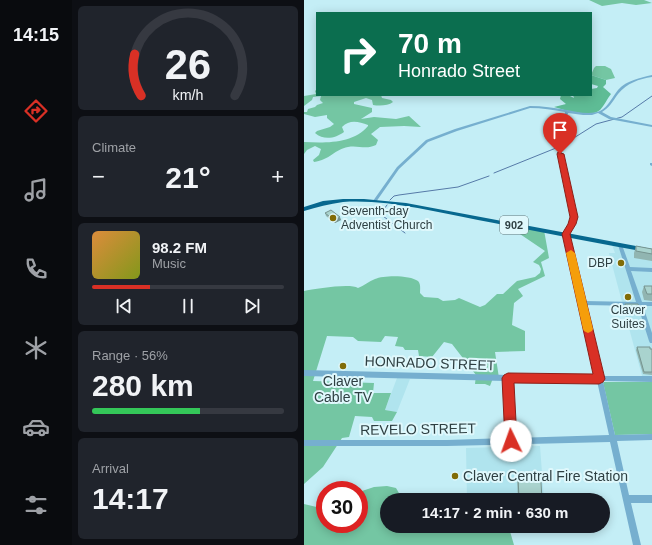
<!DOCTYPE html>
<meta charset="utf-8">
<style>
:root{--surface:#171b24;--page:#20242c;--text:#f1f3f6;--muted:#9ea1a6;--line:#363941;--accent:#d93025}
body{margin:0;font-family:Helvetica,sans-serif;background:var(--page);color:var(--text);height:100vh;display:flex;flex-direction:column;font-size:15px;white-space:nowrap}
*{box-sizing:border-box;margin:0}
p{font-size:13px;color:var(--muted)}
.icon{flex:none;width:22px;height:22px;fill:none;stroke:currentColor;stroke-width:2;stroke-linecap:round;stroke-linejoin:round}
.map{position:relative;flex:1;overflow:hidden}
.details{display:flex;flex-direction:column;gap:6px;padding:6px;background:#0d0f14;width:232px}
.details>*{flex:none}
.hud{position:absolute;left:12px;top:12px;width:276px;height:84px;border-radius:0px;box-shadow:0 2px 10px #0003;background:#0b6e4f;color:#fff;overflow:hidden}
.speed{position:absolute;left:12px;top:481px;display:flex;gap:8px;font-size:20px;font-weight:700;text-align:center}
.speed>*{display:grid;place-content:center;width:52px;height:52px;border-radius:50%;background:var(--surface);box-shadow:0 2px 10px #0003;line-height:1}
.speed .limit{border:6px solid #d22;background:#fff;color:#111}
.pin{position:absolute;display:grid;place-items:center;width:34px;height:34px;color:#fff;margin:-41px -17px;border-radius:50% 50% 50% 0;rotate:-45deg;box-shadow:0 0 4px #0007}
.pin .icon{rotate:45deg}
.me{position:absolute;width:44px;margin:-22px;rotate:357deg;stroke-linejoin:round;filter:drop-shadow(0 0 3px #0008)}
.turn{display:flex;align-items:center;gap:14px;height:84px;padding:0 16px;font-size:18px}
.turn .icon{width:52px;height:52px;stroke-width:2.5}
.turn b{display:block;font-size:28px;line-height:34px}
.big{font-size:30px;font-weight:800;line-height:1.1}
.details .tile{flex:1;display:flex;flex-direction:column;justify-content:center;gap:6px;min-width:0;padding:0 14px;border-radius:6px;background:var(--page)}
.details .dial{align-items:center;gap:0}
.dial svg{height:104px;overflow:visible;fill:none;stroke:var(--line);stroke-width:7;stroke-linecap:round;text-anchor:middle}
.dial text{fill:var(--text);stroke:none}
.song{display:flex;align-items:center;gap:12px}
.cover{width:48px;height:48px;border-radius:6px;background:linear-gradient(135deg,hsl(30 70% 55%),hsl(70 70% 35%))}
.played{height:4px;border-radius:2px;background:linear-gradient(90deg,var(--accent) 30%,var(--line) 30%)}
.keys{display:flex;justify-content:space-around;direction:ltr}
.heat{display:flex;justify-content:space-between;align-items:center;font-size:22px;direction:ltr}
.charge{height:6px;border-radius:3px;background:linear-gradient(90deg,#34c759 56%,var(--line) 0)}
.trip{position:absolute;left:76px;top:493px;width:230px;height:40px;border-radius:20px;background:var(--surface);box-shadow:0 2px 10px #0003;font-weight:800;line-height:40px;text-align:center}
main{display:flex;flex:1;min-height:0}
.dock{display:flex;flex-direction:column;width:72px;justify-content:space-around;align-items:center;background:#090b0e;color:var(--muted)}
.dock .icon{width:28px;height:28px}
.dock .active{color:var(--accent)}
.dock b{font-size:18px;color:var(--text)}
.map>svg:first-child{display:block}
.built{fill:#b0e4ee}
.green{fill:#74c6a3}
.forest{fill:#5ebc95}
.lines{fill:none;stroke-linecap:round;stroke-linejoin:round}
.stream{stroke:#567aa8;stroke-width:1}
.minor{fill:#76afcf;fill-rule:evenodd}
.highway{fill:#07688f;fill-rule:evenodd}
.wall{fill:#91b5b1}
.shaded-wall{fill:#769490}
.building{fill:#a9d3ce;stroke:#769490}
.route{fill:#d93025;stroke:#8d1f18}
.slow{fill:#f59e0b}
.poi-dot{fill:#816c07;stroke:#dff8fc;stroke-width:1.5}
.labels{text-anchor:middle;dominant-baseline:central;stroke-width:4;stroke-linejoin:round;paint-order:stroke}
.shield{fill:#dff8fc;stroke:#63767a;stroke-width:1}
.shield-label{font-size:11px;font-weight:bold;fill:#2e3f42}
.poi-label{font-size:12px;fill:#2e3f42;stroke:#dff8fc;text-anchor:start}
.near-street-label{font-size:14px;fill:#2e3f42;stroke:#dff8fc}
.near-poi-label{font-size:14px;fill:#2e3f42;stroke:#dff8fc}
</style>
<main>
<nav class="dock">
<b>14:15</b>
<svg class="icon active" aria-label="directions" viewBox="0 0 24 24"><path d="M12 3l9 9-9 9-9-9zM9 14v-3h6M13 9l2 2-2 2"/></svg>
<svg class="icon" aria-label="music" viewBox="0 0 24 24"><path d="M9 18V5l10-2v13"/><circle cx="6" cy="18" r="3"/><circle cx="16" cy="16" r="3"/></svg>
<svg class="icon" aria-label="phone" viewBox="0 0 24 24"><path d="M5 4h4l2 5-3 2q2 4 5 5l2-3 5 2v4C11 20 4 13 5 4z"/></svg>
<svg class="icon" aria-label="climate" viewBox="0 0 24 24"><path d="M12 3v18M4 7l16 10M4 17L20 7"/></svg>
<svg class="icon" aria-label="car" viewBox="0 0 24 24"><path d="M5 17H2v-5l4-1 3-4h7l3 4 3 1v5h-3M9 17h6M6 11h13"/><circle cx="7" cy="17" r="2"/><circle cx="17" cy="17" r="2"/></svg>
<svg class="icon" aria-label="filters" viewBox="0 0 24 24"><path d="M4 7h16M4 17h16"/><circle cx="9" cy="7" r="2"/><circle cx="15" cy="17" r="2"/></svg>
</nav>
<section class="details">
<div class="tile dial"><svg viewBox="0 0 100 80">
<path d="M14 69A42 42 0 1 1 86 69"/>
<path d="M14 69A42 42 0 0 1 9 37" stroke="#d93025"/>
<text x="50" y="56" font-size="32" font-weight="700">26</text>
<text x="50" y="72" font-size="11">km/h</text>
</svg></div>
<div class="tile"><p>Climate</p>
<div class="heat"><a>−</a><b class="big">21°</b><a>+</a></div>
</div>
<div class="tile">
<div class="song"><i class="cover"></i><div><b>98.2 FM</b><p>Music</p></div></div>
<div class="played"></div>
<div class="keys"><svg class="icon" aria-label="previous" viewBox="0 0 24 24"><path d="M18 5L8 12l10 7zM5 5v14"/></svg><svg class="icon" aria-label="pause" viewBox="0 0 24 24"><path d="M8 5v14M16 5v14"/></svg><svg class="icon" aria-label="next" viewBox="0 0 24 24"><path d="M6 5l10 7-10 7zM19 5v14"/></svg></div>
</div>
<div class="tile"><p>Range · 56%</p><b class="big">280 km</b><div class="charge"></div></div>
<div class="tile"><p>Arrival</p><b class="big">14:17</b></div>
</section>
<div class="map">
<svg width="348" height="545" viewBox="0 0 348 545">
<rect width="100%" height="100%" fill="#c4eef6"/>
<path class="built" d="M308 245 348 252V302H318L305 253H311Z
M319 306H348V376H338Z
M93 378 106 379 93 412 81 410Z
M236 446 240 500H163L162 448Z"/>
<path class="green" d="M285 0H340L348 3 332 5 318 3 298 6Z
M292 66H301L307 69 311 78 302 80 287 75 290 68Z
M13 89V95H77L78 98 87 100 89 102C84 106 75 106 69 105L68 100 62 98 50 102V104L68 108V112L57 119 70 117 92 119 105 116 117 127 100 126 76 127 67 134 74 140 72 145C62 150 54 145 44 147 31 149 26 160 10 162L9 160 15 155 17 149 11 146 3 150 0 154V142C21 143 49 144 64 126V125C55 122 46 119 38 127L40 132C32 138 20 141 11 133L13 131 26 127 30 124 23 118V115L11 117 0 114V112H3L4 109 11 107 13 105 19 103 16 100 17 96 9 97 8 100 0 106V96L12 94 11 91Z
M205 224 240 230 245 258 237 262 241 276 214 289 219 296 210 303 208 325 221 331V351L191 352 195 378H189L186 386 181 384H171L172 375 148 344 140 342 128 357 115 356 114 350H101L99 347 91 346 94 337 81 336 77 342 54 341 49 337 23 336 9 381 70 383 69 393H87L81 410 93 412 88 421H70L68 417 51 416 45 437 38 438 19 467 0 484V291C11 289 46 283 54 288 60 286 65 281 71 279 80 275 106 275 114 281 117 284 116 289 116 293L120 297 134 298 139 301 151 300 155 298 176 307 181 305 193 294H199L213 281 231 277 236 273 237 269 235 265 229 262 241 251 210 230Z
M299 382H348V434L311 435Z
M83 486 92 488 99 500H83V526H201L205 528 210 545H0V504L21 509V524H55V492L70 487Z"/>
<path class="forest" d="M287 75 302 80V84L299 87 307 94C303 99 300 106 296 110 288 118 259 110 250 107L262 104 256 99 257 95H264L270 98 269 95H287V89L293 88 294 86 287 84Z"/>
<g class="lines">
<path class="stream" d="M190 173 257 146 292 124 318 117 348 96
M86 200 90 196 95 195 154 187 185 176
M83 205 78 212 79 216 101 233"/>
<path class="minor" d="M348 75V77C335 79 323 83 314 94 309 101 305 108 298 112L307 117 348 125V127L305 119 294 113 288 115H279L264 113 258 139V154L272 217 270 224 264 234 280 301 332 302 314 245V244L316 243 318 245 326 267 348 268V272L327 271 338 302H348V306H339L348 333V343H346L345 341 334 306 281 305 297 376H348V382L299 381 311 435 348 434V440L313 441 325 495H348V503H327L337 545H329L306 442 143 446H0V440H143L203 438 201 381 0 376V370L209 375 291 376 260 234 266 224 268 217 254 154V139L261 112C249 110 238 108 226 108L153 131 124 142 95 169 72 202H70L69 201 93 167 122 140 151 129 226 106C238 106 251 108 263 110 274 112 285 115 296 111 304 107 309 96 314 90 323 80 336 78 348 75ZM207 381H293L305 435 210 438Z
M346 163H348V166L346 165Z"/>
<path class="highway" d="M39 199H60L102 203 348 249V253C290 243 232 231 174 220 131 212 83 199 39 202 25 204 13 207 0 211V207L19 201Z"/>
</g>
<path class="wall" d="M21 213 37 220 31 223 22 216Z
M332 246 348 249V261L330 258V253Z
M340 286H348V301L340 300 338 292Z
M321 304 337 312 335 315H322L320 308Z
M333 347 348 349V375L339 374 332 350Z
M214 475 235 482 238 500H214L213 478Z"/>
<path class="shaded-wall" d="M36 217 37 220 31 223 30 220Z"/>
<path class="building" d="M27 210 36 217 30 220 21 213Z
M332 246 348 249V254L332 251Z
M340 286H348V294H343Z
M321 304H334L337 312H323Z
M333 347H346V349H348V372H340Z
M214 475H235V482H237L238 500H215Z"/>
<path class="route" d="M254 152 260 154 274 217 272 224 266 234 301 379 299 382 295 384 210 383 213 441 211 445 207 447 203 445 201 441 198 378 200 375 204 373 289 374 258 234 264 224 266 217 253 154Z"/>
<path class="slow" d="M267 250 271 253 289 329 288 331 284 333 280 331 279 329 262 253Z"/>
<g class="poi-dot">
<circle cx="29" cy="218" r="4"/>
<circle cx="317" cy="263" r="4"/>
<circle cx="324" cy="297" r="4"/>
<circle cx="39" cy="366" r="4"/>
<circle cx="151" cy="476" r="4"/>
</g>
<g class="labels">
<rect class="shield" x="196" y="216" width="28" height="18" rx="3"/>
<g class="shield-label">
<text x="210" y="225">902</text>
</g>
<g class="poi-label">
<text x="37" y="211">Seventh-day<tspan x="37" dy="14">Adventist Church</tspan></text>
<text x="309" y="263" text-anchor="end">DBP</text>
<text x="324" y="310" text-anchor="middle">Claver<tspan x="324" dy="14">Suites</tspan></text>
</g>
<g class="near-street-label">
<text transform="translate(126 363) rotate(2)">HONRADO STREET</text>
<text transform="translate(114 429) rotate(-1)">REVELO STREET</text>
</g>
<g class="near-poi-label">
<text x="39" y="381">Claver<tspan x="39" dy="16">Cable TV</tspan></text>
<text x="159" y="476" text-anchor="start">Claver Central Fire Station</text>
</g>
</g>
</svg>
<div class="speed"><div class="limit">30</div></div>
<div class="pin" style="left:256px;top:154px;background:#d93025"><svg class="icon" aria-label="arrive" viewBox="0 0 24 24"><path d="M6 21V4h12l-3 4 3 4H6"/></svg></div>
<svg class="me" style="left:207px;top:441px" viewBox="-20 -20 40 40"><circle r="19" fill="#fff"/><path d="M0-13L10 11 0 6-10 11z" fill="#d93025"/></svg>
<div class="trip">14:17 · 2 min · 630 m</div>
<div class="hud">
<div class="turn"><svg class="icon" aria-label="right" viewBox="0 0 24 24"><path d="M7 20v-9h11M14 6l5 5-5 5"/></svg><div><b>70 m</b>Honrado Street</div></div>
</div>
</div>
</main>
